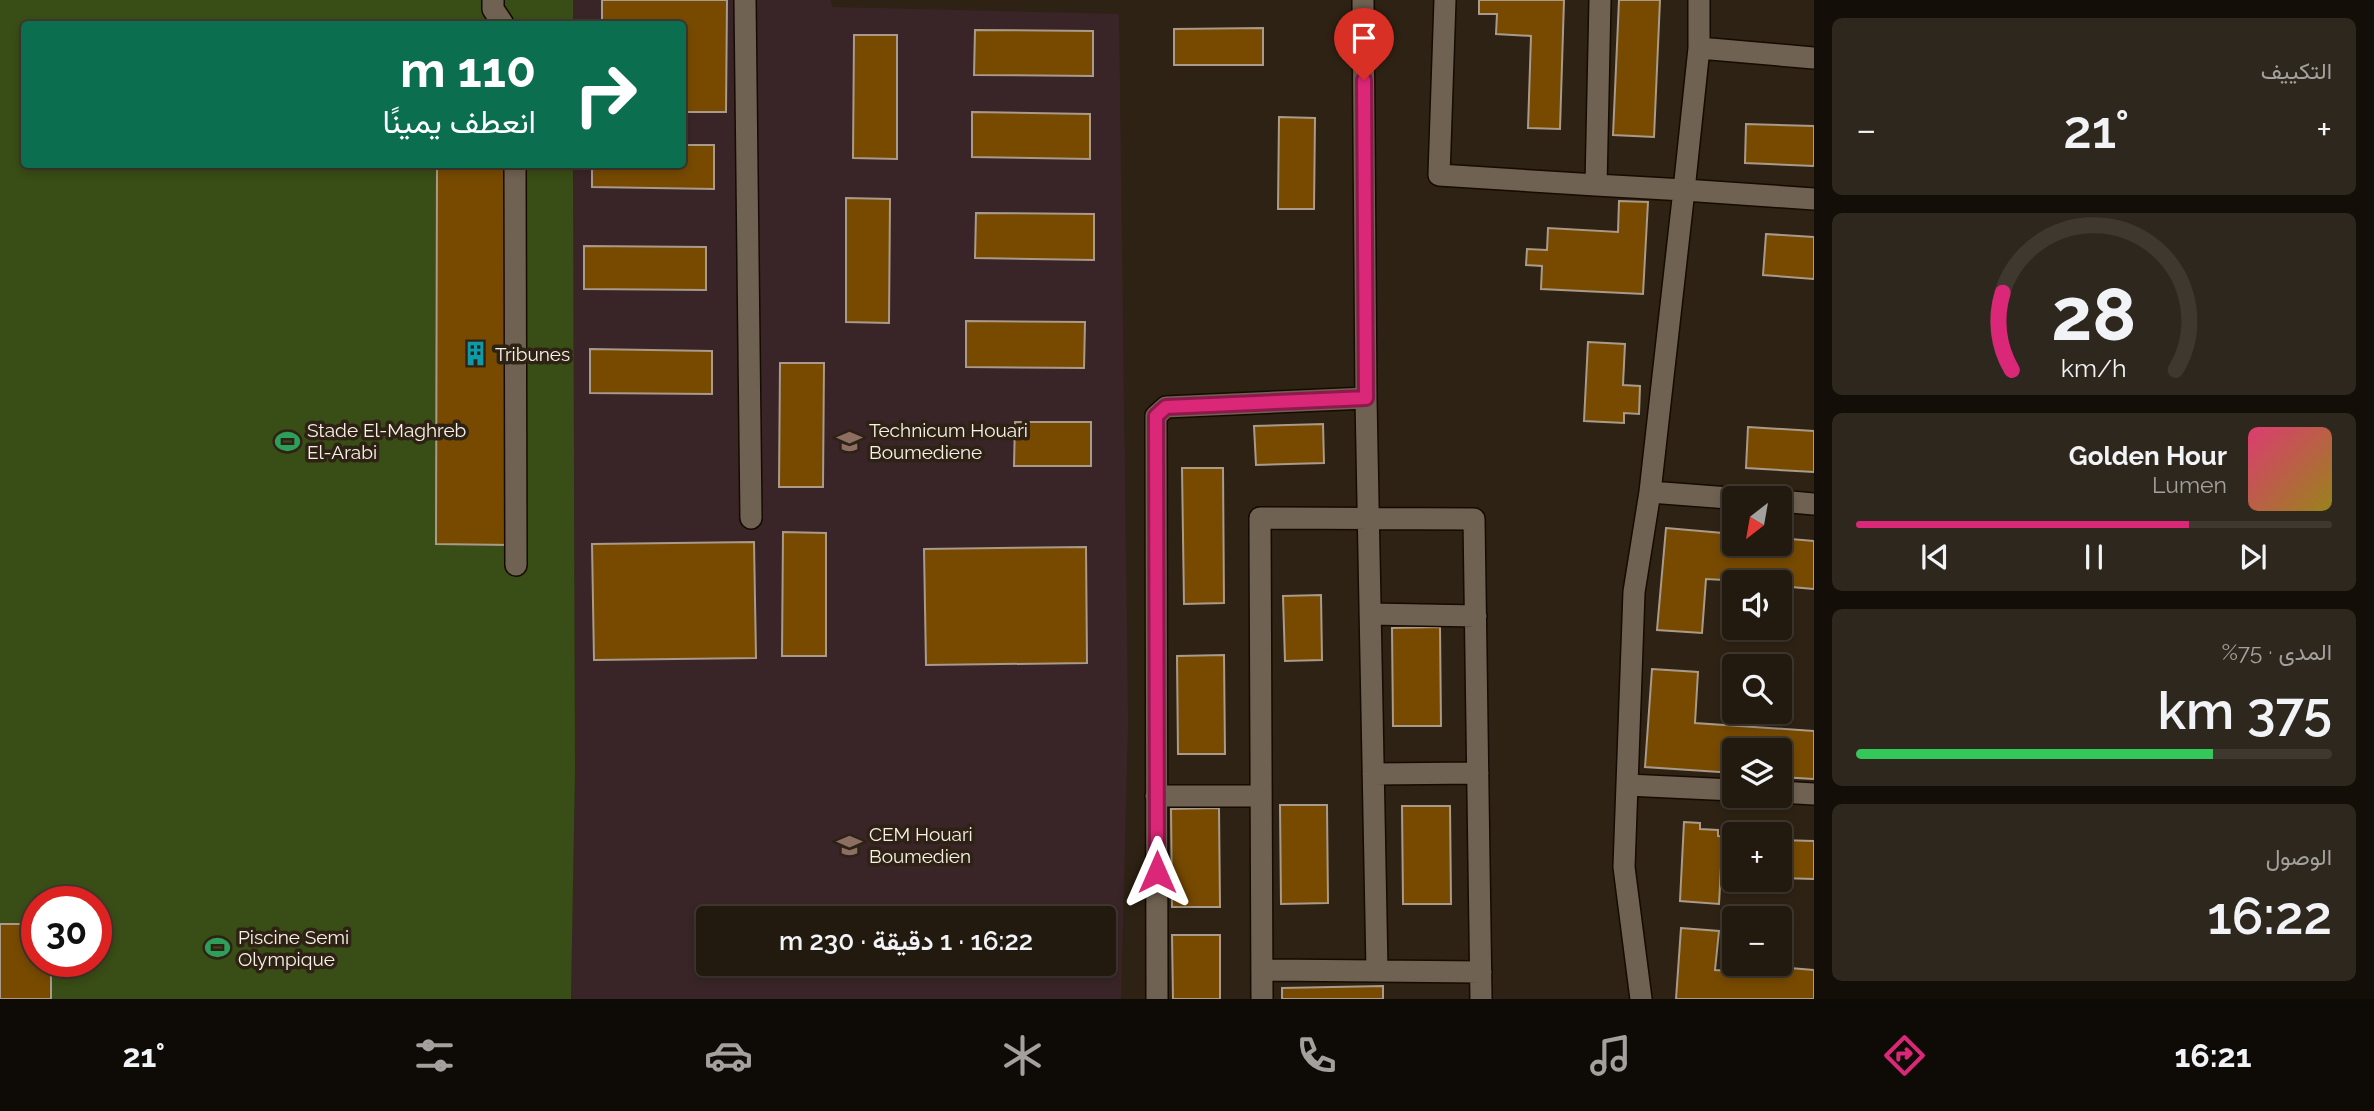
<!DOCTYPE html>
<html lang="ar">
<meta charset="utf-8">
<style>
:root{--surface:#221a0f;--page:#2e271d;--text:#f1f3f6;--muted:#a2a19e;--line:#3f382f;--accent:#db2777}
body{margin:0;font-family:Raleway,Vazirmatn,sans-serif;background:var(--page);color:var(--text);direction:rtl;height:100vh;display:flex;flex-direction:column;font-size:26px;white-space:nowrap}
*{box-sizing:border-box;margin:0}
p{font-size:23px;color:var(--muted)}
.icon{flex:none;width:38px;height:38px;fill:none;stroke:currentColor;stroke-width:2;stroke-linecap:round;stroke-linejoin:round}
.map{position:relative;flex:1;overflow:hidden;direction:ltr}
.sheet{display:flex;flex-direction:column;gap:18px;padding:18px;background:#130e08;width:560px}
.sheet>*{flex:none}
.hud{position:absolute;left:21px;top:21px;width:665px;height:147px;border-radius:7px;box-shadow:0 4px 10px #0003,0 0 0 2px var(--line);direction:rtl;background:#0b6e4f;color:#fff;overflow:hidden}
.needle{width:46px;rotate:211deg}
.fabs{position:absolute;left:1722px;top:486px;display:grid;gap:14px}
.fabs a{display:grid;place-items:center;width:70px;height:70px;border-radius:7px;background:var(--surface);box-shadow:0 4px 10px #0003,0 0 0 2px var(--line);font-size:35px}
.speed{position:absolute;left:21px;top:886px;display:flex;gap:14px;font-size:35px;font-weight:700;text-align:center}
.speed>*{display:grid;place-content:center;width:91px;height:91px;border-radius:50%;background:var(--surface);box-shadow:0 4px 10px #0003,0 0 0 2px var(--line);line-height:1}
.speed .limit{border:10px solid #d22;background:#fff;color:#111}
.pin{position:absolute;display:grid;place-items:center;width:60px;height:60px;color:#fff;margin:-72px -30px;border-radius:50% 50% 50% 0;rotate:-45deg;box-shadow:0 0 7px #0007}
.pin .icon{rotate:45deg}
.me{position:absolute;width:77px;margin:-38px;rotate:0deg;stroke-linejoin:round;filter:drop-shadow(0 0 5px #0008)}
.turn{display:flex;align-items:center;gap:24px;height:147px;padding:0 35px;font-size:32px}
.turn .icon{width:91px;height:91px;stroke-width:2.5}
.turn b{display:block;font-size:49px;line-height:60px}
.big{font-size:52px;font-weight:600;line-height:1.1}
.sheet .card{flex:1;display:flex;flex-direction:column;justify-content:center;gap:10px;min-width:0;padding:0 24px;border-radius:10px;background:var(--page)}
.sheet .dial{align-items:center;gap:0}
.dial svg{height:182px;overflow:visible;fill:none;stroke:var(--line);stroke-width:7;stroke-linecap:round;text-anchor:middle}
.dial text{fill:var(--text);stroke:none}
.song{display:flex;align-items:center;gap:21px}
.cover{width:84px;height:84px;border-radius:10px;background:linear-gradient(135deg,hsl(340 70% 55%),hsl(50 70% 35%))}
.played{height:7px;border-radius:4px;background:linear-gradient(90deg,var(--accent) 70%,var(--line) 70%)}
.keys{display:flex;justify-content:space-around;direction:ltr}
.heat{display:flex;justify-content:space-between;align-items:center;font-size:38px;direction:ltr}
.charge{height:10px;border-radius:5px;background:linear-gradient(90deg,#34c759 75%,var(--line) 0)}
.trip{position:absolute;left:696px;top:906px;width:420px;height:70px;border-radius:7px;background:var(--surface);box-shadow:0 4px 10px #0003,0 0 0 2px var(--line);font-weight:600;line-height:70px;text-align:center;direction:rtl}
.dock{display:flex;height:112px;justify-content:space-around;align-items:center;background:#0e0a06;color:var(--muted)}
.dock .icon{width:49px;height:49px}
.dock .on{color:var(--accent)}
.dock b{font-size:32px;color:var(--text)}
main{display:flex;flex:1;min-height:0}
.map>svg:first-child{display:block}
.education{fill:#392528;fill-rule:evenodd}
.pitch{fill:#394d16;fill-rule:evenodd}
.building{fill:#774a00;stroke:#a99a89;stroke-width:2}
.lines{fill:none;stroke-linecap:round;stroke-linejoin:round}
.minor-casing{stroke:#160b01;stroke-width:24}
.minor{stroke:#706252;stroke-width:21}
.route-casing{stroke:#8e194d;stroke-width:18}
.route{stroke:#db2777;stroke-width:12}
.labels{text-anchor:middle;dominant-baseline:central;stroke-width:7;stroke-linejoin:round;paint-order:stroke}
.poi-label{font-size:19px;fill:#f9f1e8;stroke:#2e2214;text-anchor:start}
</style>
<main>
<section class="sheet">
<div class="card"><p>التكييف</p>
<div class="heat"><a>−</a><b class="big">21°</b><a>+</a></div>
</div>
<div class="card dial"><svg viewBox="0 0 100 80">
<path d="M14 69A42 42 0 1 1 86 69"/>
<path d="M14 69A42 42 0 0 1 10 35" stroke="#db2777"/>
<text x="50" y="56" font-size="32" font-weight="700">28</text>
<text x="50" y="72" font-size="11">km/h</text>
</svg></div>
<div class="card">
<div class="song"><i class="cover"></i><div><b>Golden Hour</b><p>Lumen</p></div></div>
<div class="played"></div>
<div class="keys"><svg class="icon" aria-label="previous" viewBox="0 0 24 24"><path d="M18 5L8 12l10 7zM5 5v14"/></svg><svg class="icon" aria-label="pause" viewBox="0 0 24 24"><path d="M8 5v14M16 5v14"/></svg><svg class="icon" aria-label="next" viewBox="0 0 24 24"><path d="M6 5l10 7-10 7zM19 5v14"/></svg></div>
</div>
<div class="card"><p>المدى · 75%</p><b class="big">375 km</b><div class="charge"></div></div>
<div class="card"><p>الوصول</p><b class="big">16:22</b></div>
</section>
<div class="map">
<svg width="1814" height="999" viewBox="0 0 1814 999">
<rect width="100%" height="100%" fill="#2e2214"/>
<path class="education" d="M573 0H831L832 7 1119 14 1128 724 1121 999H571L575 772 573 165 682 164V24H573ZM709 919H1104V964H709Z"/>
<path class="pitch" d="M0 0H573V24H24V164L573 165 575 772 571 999H0ZM37 901H96V961H37Z"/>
<path class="building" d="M602 0H727L726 112H682V24H602Z
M1479 0H1564L1560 129 1528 128 1531 36 1496 34 1497 14H1479Z
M1619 0H1660L1654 137 1613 135Z
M1263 28V65H1174V29Z
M975 30 1093 31V76L974 75Z
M854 35H897V159L853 158Z
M972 112 1090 114V159L972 157Z
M1279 117 1315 118 1314 209H1278Z
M1746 124 1814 126V166L1745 163Z
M682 145H714V189L592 187V164H682Z
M437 164H513L512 545 436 544Z
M846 198 890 199 889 323 846 322Z
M1619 201 1648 202 1643 294 1541 289 1542 266 1526 265 1527 249 1547 250 1548 228 1618 232Z
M976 213 1094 214V260L975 258Z
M1766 234 1814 237V279L1763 275Z
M584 246 706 247V290L584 289Z
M966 321 1085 322 1084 368 966 367Z
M1588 342 1625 344 1623 385 1640 386 1639 414 1624 413V423L1584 421Z
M590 349 712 351V394L590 393Z
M780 363H824L823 487H779Z
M1015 422H1091V466H1014Z
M1323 424 1324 463 1256 465 1254 426Z
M1748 427 1814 431V472L1746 468Z
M1182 468H1223L1224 603 1184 604Z
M1666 528 1734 534V544H1780V538L1814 541V589L1780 586V583L1706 579 1702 633 1657 630Z
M783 532 826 533V656H782Z
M754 542 756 658 594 660 592 544Z
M1086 547 1087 663 926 665 924 549Z
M1321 595 1322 660 1285 661 1283 596Z
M1440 627 1441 726H1393L1392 628Z
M1224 655 1225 754H1178L1177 656Z
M1652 669 1698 672 1695 723 1814 731V779L1780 777V751H1734V773L1645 767Z
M1280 805H1327L1328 903 1281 904Z
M1402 806H1450L1451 904H1403Z
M1219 808 1220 907H1172L1171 809Z
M1684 822 1700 823V829L1718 830V836L1734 837V875L1732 868 1721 867 1719 904 1680 901Z
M1780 840 1814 841V879L1780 878Z
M0 924H37V961H51V999H0Z
M1681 928 1719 931 1715 970 1729 971 1730 963 1814 970V999H1676Z
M1172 935H1220V999H1173Z
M1383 986V999H1282V988Z"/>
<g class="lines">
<defs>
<path id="minor" d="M493 0V9L503 24
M745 0 751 518
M1363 0 1366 398 1377 970
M1445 0 1439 175 1596 185 1600 0
M1699 0V48L1684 190 1814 199
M1699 48 1814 58
M515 164 516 565
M1596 185 1684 190 1650 492 1742 499
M1780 501 1814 504
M1370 614 1476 616
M1373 774 1478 773
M1627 785 1734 790
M1780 792 1814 794
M1156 796H1261
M1263 970 1481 972
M1157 999 1156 416 1166 407 1366 398
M1262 999 1260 518 1474 519 1481 999
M1641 999 1624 867 1634 592 1650 492"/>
</defs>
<use href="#minor" class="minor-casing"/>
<use href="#minor" class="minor"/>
</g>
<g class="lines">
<defs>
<path id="route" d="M1157 872 1156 416 1166 407 1366 398 1364 80"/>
</defs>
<use href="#route" class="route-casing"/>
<use href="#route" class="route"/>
</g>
<defs>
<symbol id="building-bare" viewBox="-9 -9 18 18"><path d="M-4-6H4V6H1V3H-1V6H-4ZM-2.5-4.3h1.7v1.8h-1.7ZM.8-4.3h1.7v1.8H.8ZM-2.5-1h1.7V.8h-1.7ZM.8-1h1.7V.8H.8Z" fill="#0f9aa8" stroke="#2e2214" stroke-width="2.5" paint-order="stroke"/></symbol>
<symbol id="stadium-bare" viewBox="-9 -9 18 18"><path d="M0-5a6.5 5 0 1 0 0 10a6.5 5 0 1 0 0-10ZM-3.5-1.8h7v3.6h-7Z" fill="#2e9e5b" stroke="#2e2214" stroke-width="2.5" paint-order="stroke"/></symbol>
<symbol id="school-bare" viewBox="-9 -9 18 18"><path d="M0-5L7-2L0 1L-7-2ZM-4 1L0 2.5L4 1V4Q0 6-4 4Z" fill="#8d6e63" stroke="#2e2214" stroke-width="2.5" paint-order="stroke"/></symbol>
</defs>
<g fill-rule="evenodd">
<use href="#building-bare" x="458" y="336" width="35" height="35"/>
<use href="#stadium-bare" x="270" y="424" width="35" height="35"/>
<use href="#school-bare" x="832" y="424" width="35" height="35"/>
<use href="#school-bare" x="832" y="828" width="35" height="35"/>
<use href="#stadium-bare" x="200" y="930" width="35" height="35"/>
</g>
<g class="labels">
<g class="poi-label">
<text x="495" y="354">Tribunes</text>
<text x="307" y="430">Stade El-Maghreb<tspan x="307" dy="22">El-Arabi</tspan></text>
<text x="869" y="430">Technicum Houari<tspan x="869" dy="22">Boumediene</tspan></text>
<text x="869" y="834">CEM Houari<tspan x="869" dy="22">Boumedien</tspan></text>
<text x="238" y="937">Piscine Semi<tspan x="238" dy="22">Olympique</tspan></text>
</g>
</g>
</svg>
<div class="fabs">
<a><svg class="needle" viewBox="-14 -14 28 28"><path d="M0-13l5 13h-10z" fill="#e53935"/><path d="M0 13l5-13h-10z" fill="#a2a19e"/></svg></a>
<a><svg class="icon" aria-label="sound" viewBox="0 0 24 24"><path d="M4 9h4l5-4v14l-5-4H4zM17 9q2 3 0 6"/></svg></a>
<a><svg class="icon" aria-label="search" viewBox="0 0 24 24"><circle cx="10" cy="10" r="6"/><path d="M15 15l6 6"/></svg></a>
<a><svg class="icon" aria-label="layers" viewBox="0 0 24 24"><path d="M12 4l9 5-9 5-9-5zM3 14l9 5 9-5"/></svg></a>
<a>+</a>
<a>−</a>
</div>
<div class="speed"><div class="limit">30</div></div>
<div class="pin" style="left:1364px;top:80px;background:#d93025"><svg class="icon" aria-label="arrive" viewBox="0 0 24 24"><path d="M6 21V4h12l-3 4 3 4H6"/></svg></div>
<svg class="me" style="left:1157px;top:872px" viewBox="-20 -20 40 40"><path d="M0-17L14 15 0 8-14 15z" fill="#db2777" stroke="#fff" stroke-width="4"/></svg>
<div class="trip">16:22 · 1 دقيقة · 230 m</div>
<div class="hud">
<div class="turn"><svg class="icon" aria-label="right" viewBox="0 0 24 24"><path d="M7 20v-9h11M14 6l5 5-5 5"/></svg><div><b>110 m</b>انعطف يمينًا</div></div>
</div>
</div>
</main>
<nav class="dock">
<b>16:21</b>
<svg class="icon on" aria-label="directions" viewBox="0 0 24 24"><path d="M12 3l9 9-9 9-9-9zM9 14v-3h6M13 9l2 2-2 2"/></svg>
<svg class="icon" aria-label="music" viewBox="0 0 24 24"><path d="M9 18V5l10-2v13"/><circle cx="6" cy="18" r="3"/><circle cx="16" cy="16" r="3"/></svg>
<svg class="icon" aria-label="phone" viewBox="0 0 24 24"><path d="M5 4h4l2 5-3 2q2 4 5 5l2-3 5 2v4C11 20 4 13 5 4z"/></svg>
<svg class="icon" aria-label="climate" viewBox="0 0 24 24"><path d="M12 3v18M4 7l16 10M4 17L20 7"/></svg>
<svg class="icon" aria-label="car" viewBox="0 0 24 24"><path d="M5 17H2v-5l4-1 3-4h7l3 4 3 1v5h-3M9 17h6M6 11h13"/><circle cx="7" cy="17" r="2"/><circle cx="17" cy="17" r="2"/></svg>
<svg class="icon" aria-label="filters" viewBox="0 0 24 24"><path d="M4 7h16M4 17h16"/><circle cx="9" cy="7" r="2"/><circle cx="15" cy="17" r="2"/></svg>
<b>21°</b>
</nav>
